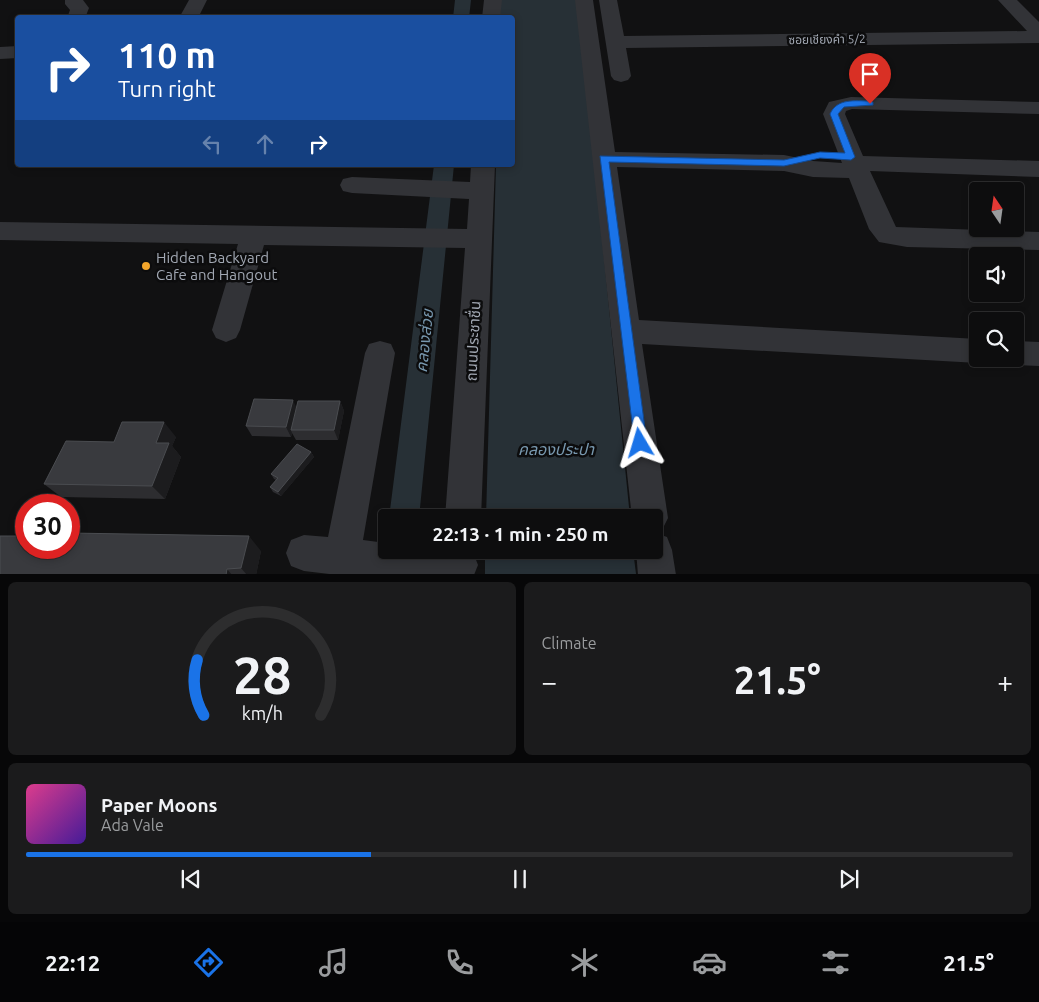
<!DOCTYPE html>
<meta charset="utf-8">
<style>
:root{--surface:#0d0d0e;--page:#1b1b1c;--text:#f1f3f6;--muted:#9a9c9e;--line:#2d2d2e;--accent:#1a73e8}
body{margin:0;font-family:Ubuntu,"Noto Sans Thai",sans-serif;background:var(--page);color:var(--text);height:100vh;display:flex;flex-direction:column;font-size:19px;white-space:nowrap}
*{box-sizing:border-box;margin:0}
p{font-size:16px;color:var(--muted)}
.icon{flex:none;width:28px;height:28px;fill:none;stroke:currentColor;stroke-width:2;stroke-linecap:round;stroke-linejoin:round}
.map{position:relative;height:574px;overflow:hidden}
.sheet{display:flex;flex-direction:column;gap:8px;padding:8px;background:#070708;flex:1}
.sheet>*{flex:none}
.banner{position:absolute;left:15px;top:15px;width:500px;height:152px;border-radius:5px;box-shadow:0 2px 8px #0003,0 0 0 1px var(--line);background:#1a4fa0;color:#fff;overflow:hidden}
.needle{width:32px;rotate:347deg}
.tools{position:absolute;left:969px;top:182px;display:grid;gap:10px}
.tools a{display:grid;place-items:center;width:55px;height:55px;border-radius:5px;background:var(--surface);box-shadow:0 2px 8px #0003,0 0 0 1px var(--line);font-size:25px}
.speed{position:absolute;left:15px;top:494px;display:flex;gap:10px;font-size:25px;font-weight:700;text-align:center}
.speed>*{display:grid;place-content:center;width:65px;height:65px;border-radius:50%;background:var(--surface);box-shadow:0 2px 8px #0003,0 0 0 1px var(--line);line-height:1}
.speed .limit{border:8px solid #d22;background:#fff;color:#111}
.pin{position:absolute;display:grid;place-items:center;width:42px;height:42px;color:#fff;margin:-51px -21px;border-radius:50% 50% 50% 0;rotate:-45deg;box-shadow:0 0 5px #0007}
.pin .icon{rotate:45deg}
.me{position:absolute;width:55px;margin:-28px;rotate:353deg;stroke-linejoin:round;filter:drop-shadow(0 0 4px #0008)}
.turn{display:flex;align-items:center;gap:18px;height:105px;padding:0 20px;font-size:22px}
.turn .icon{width:65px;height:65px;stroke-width:2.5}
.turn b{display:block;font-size:35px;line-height:42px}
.lanes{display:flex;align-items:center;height:48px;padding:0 20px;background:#0003;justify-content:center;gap:25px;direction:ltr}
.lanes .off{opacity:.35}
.big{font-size:38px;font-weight:700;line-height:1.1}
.sheet .widget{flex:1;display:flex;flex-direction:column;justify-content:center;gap:8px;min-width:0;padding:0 18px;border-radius:8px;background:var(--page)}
.sheet .dial{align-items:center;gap:0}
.dial svg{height:130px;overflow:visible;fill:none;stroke:var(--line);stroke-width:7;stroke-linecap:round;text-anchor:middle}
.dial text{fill:var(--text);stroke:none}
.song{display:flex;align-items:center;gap:15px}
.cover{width:60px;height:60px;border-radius:8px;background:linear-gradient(135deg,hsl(330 70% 55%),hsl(260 70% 35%))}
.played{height:5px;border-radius:2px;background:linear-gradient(90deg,var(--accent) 35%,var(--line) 35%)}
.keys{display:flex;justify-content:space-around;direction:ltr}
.heat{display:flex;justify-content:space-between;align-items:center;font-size:28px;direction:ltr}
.sheet .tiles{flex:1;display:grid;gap:8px;grid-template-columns:1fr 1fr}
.widget:last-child{grid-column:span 2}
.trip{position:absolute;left:378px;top:509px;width:285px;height:50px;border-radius:5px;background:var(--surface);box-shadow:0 2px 8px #0003,0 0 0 1px var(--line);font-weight:700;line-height:50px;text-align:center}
.menu{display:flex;height:80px;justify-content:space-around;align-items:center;background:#050506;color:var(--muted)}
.menu .icon{width:35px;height:35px}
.menu .on{color:var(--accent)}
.menu b{font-size:22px;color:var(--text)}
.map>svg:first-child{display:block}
.water{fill:#273036}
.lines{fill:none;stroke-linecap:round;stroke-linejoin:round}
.canal{fill:#273036;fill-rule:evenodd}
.minor{fill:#323337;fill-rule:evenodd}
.wall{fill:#2d2d30}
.shaded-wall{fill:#1c1c1e}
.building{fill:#393a3e;stroke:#4a4c50}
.route{fill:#1a73e8;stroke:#114b97}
.poi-dot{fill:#f1a42a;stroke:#0c0c0d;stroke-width:2}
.labels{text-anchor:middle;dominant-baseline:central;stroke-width:5;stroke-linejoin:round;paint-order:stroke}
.far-street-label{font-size:12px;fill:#a2a8b3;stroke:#0c0c0d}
.poi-label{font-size:15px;fill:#a2a8b3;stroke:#0c0c0d;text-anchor:start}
.street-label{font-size:15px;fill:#a2a8b3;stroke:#0c0c0d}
.water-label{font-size:16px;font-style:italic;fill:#7898af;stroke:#0c0c0d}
</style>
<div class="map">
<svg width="1039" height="575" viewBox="0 0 1039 575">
<rect width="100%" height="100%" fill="#111112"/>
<path class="water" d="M500 0H578L630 517 486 518 496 165H512V18L500 17Z
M485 550H633L636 574H485Z"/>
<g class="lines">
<path class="canal" d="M455 0H471L469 18H453Z
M434 165H454L419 518H389Z"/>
<path class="minor" d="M65 0H83L89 8 85 18H67L70 10 65 4Z
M189 0H207L198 18H179Z
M484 0H502L500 18H482Z
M575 0H593L615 152 784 155 813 161 842 163 823 114 829 102 851 97 1039 102V114L852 109 846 111 845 114 863 156 1039 161V177L870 171 896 227 1039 232V250L907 247 879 242 869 229 849 178 813 177 784 171 617 167 639 320 978 339V359H989L978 363 642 344 668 518 662 530 656 533 667 537 672 550 676 575H638L636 550H654V518H632Z
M599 0H617L624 36 1027 31 998 0H1017L1039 22V43L626 48 631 76 628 80 621 82 614 80 611 76Z
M18 46V58L0 59V47Z
M471 165H495L481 518H445L465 248 264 245 240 330 236 338 226 342 216 338 212 330 238 244 0 240V222L467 229 469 199 352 193 343 191 340 185 343 179 352 177 470 182Z
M380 341 391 344 395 353 363 540 386 543V550H468L473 552 478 565 474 575H338L304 571 291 566 286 553 291 540 304 535 328 537 365 353 369 344Z
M1015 341 1039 342V366L1015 365 1004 362 1003 359H1015Z"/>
</g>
<path class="wall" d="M340 401 344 411 338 440H296L292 433 291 437 252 436 246 426 297 407Z
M176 437 172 446 181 457 165 499 61 497 44 484 114 442Z
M311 452 314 457 281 496 273 492 270 487 276 480 274 479 271 474Z
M261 551 256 575H0Z"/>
<path class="shaded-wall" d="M293 400 298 411 291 430 292 433 291 437 286 427Z
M340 401 344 411 338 440 334 430Z
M164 422 176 437 172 446 181 457 165 499 152 486 156 443Z
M311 452 314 457 281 496 278 492Z
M249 536 261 551 256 575H247L241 568Z
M227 569 232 575H226Z"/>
<path class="building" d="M254 399 293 400 286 427 246 426Z
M298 401H340L334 430H291Z
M122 422H164L156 443H169L152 486 44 484 66 441 114 442Z
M297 444 311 452 278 492 270 487 278 478 271 474Z
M23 532H26V548H69V533L249 536 241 568 227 569 226 575H0V536H20Z"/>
<path class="route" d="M870 101 873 102V105L844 107 838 114 855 157 851 160 820 158 784 166 609 162 647 443 645 447 640 449 635 447 600 156 784 160 820 152 845 153 830 114C837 98 855 101 870 101Z"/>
<circle class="poi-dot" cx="146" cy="266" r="5"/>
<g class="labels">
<g class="far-street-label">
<text transform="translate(827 39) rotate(-1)">ซอยเชียงคำ 5/2</text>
</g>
<g class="poi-label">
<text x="156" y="257">Hidden Backyard<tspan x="156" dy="17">Cafe and Hangout</tspan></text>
</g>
<g class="street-label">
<text transform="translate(473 341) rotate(-87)">ถนนประชาชื่น</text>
</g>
<g class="water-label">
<text transform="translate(424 341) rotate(-84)">คลองส่วย</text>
<text x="556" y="449">คลองประปา</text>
</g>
</g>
</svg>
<div class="tools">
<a><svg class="needle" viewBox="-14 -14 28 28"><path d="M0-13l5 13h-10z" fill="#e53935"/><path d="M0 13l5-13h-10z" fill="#9a9c9e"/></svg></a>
<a><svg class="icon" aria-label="sound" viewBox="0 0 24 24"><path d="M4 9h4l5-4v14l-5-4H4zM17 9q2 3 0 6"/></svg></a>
<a><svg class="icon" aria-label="search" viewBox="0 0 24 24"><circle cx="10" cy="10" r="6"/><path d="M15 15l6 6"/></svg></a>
</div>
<div class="speed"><div class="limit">30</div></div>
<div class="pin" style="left:870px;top:104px;background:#d93025"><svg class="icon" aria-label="arrive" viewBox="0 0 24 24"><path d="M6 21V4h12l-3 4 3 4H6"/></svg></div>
<svg class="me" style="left:640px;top:443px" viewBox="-20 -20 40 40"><path d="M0-17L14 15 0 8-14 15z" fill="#1a73e8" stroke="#fff" stroke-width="4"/></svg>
<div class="trip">22:13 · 1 min · 250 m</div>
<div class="banner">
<div class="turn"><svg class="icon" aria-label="right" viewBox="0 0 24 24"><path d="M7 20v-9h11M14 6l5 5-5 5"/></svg><div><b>110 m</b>Turn right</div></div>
<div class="lanes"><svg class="icon off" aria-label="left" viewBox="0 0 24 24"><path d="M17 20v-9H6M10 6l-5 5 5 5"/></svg><svg class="icon off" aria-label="ahead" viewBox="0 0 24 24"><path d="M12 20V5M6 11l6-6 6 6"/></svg><svg class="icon" aria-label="right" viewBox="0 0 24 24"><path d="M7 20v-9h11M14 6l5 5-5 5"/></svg></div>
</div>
</div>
<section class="sheet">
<div class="tiles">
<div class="widget dial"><svg viewBox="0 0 100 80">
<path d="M14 69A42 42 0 1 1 86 69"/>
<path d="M14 69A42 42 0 0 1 10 35" stroke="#1a73e8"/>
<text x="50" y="56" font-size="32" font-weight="700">28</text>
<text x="50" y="72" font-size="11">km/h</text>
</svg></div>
<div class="widget"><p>Climate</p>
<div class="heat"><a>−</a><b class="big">21.5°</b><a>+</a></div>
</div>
<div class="widget">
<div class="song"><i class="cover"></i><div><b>Paper Moons</b><p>Ada Vale</p></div></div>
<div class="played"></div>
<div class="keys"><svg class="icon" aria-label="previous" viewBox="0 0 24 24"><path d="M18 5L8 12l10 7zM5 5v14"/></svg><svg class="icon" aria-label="pause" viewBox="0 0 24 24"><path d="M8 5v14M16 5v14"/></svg><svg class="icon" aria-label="next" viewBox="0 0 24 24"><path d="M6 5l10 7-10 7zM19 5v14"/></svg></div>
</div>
</div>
</section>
<nav class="menu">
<b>22:12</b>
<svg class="icon on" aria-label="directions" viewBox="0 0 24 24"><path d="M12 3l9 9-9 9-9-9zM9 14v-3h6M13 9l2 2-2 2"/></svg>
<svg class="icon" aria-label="music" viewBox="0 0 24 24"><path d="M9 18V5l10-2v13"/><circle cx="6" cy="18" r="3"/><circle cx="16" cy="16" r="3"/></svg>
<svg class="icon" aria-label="phone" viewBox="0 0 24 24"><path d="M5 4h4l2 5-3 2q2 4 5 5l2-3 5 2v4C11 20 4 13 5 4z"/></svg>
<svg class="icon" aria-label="climate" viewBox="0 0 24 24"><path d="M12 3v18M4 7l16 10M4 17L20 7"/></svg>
<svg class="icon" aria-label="car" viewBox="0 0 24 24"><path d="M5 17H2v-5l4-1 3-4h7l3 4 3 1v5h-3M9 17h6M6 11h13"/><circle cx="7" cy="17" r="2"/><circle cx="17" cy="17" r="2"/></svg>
<svg class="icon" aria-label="filters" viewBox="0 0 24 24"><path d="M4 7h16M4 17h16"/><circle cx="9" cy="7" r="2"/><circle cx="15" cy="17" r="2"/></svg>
<b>21.5°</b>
</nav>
